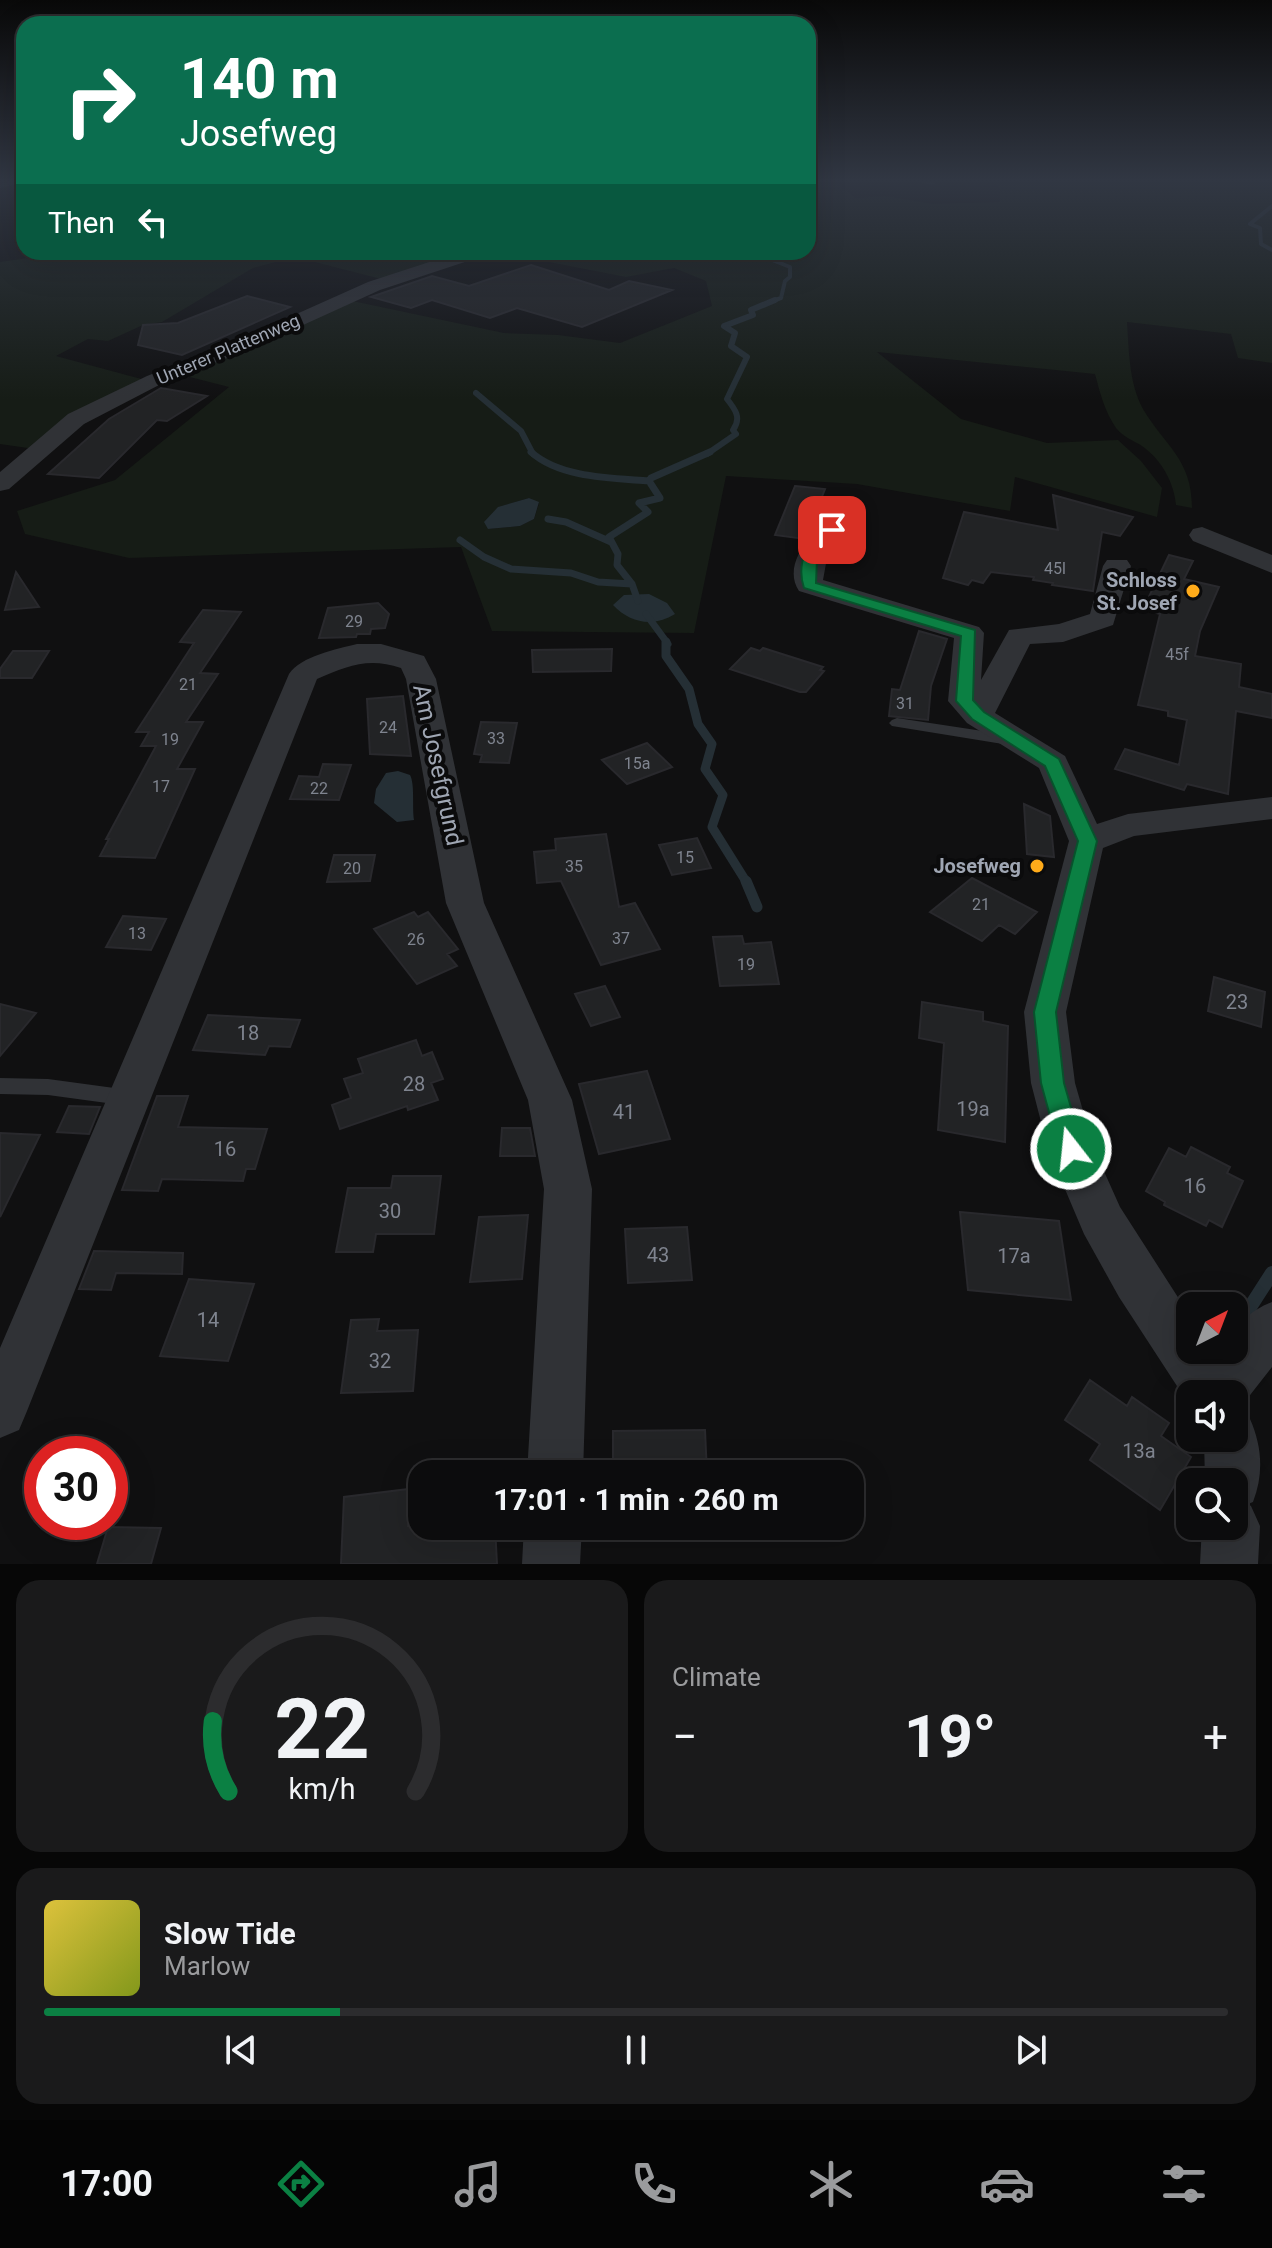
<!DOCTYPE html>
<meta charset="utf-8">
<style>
:root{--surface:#0c0c0d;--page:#1a1a1b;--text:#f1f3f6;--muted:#9a9b9d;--line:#2c2c2e;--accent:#0b8043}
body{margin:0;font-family:Roboto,sans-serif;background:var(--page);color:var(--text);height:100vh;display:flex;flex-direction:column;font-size:30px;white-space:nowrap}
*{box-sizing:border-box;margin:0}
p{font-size:26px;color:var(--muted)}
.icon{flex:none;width:44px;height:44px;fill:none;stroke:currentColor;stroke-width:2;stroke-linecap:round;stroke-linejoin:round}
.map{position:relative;height:1564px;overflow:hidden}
.details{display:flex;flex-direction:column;gap:16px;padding:16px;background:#070707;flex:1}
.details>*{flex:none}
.top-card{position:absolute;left:16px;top:16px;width:800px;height:244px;border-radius:24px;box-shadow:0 8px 32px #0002,0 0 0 2px var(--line);background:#0b6e4f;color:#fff;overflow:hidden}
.needle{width:52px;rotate:42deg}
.fabs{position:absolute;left:1176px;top:1292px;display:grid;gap:16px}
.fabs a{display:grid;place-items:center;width:72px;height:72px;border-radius:16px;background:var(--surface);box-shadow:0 8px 32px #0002,0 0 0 2px var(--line);font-size:40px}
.speed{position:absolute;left:24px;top:1436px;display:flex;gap:16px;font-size:40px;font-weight:700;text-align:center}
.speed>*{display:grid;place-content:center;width:104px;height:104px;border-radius:50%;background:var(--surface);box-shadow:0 8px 32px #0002,0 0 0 2px var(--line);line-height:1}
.speed .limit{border:12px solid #d22;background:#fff;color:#111}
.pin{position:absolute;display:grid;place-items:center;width:68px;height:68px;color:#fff;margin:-34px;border-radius:16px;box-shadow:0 4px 12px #0006}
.me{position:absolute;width:88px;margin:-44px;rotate:344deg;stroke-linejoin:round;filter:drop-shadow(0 0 6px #0008)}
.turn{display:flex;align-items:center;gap:28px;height:168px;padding:0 32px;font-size:36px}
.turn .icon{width:104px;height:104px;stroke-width:2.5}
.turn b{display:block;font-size:56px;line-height:68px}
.then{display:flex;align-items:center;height:76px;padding:0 32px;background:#0003;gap:16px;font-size:30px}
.big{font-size:60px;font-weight:700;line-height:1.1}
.details .widget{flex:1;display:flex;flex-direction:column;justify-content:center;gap:12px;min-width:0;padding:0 28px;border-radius:24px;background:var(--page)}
.details .dial{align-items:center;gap:0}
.dial svg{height:208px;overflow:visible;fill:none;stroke:var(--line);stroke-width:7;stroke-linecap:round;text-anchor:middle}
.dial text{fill:var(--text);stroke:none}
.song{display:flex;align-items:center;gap:24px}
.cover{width:96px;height:96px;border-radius:12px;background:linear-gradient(135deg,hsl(50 70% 55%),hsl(70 70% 35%))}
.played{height:8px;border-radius:4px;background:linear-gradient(90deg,var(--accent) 25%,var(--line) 25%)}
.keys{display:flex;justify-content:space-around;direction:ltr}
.heat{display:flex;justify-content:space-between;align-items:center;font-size:44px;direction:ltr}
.details .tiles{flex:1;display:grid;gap:16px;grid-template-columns:1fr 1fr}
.widget:last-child{grid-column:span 2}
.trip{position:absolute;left:408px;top:1460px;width:456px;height:80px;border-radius:24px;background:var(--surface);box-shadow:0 8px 32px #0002,0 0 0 2px var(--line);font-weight:700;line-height:80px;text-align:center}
.tab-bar{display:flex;height:128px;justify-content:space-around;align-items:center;background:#050505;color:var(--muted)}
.tab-bar .icon{width:56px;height:56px}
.tab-bar .current{color:var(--accent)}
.tab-bar b{font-size:36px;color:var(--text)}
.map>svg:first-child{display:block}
.green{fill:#161c16;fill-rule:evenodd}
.water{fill:#252f35}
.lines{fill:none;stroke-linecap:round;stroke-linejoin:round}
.stream-far5{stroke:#252f35;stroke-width:4}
.stream-far4{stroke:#252f35;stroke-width:6}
.stream-far3{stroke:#252f35;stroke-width:7}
.stream-far2{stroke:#252f35;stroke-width:9}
.stream-far1{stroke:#252f35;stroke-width:11}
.stream{stroke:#252f35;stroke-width:14}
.building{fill:#222325;stroke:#29292d;stroke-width:2}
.lane{fill:#303236;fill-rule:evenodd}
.street{fill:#303236;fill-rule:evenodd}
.route{fill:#0b8043;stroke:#07532c;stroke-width:2}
.poi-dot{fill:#ffab1a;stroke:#0b0b0c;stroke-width:3}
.labels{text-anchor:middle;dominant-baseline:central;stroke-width:8;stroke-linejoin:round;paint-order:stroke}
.number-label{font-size:16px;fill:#7f848f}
.far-street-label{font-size:18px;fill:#9fa6b3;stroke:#0b0b0c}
.poi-label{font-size:20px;font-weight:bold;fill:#9fa6b3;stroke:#0b0b0c;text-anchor:end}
.near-number-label{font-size:20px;fill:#7f848f}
.near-street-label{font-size:24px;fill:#9fa6b3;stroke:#0b0b0c}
</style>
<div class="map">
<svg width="1272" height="1564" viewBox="0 0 1272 1564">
<rect width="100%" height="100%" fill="#101011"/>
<path class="green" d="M808 181H840L839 184 855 198 886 196 933 204 1000 202V188L992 181H1272V363L1238 358 1231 334 1127 322C1129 351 1129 383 1143 409 1165 446 1192 459 1192 508L1176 505C1174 483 1162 460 1142 446 1134 441 1122 436 1116 428 1105 412 1100 393 1095 374L877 352 961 419 1047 443 1118 440 1141 461 1162 488 1157 517 1015 477 1010 511 857 484 726 476 694 633 492 631 461 547 129 558 25 534 17 511 115 480 229 387 178 374 154 380 42 450 0 444V262L28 258 46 252H477L381 279 295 257 253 268 162 322 143 325 108 341 88 339 56 356 145 380 343 299 504 333 558 335 620 343 712 306 706 281 674 268 626 277 533 259 550 252H808ZM529 498 539 503 534 519 520 526 488 529 499 507Z"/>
<path class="water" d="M529 498 539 502 534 519 520 526 488 529 484 522 498 507Z
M649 594 667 603 675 614C654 627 631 624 613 605L624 595Z
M398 771 410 775C415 784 412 807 414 820L397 822 374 803 376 789 386 773Z"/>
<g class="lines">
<path class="stream-far5" d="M0 186 21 181
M1272 206 1250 224 1260 228 1261 244 1272 250
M752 252 790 267V277L785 281 781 298 770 302"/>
<path class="stream-far4" d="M476 393 521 431 533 454
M707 454 736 434 733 430C742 418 735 409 727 399L747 357 731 346 735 333 724 326 753 315 751 310 775 300"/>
<path class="stream-far3" d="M531 452C560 478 611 478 649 481
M548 519 566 522 611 542
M460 540 484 557 511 569 571 573 598 582 632 584
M638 601 632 584 617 565 618 554 609 537 648 512 639 503 660 498 649 481 651 478 710 452
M646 614 668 644"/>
<path class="stream-far2" d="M666 642V656L689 689 698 724 712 744 705 769 723 795 712 827 747 883"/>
<path class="stream-far1" d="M746 881 757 907"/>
<path class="stream" d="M1236 1329 1272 1273"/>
</g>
<path class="building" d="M531 265 609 290 629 281 672 290 582 327 517 308 490 318 432 300 411 308 371 297 432 276 469 286Z
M247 296 290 307 182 355 138 345 143 325 178 323Z
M161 388 207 396 167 421 157 420 99 478 48 474 109 419Z
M795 486 825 489 805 539 775 535Z
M1053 495 1133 517 1120 536 1102 532 1093 591 1052 585 1053 583 1033 580 1034 577 991 572 983 583 972 580 968 585 943 578 964 512 1058 530Z
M1169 555 1193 561 1184 579 1219 587 1200 631 1195 656 1241 664 1239 687 1272 694V718L1236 711 1228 794 1187 784 1184 790 1115 769 1125 749 1179 765 1187 720 1168 716V711L1138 705 1160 614 1143 609Z
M16 572 39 607 5 610Z
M378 603 389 614 385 628 371 629 370 634H357L356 637 319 638 328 608Z
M203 610 241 612 200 673 218 674 186 722H203L177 769H195L155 858 100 856 109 839H106L156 746H141L149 732H136L194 643 180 642Z
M919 631 947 639 931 686 928 720 889 716 892 689 900 690Z
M751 648 760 651 763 648 823 667 820 670 824 671 806 692H800L730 669Z
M612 649 611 671 533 672 532 650Z
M13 651H49L32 678H0V669Z
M403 696 411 756 370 754 367 699Z
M481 722 517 723 509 763 480 762 482 755 474 754Z
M647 743 672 767 627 784 602 760Z
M323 764 351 765 339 800 290 799 299 776 319 777Z
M1024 804 1050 816 1054 857 1027 854Z
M606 834 619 907 635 903 660 949 601 965 561 881 537 883 534 852 556 850 555 839Z
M697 838 711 868 672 875 659 845Z
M334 855H375L370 881 327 882Z
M972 878 1037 912 1015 934 999 925 982 941 930 912Z
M414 912 418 917 428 912 458 949 447 954 457 966 417 984 374 929Z
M123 916 166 919 151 950 106 947Z
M742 936 744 944 771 942 779 984 720 986 713 937Z
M1214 977 1265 992 1261 1027 1208 1011Z
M605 986 620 1017 591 1026 575 994Z
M922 1002 983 1012V1021L1008 1026 1005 1142 938 1130 944 1043 919 1038Z
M0 1004 36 1013 0 1056Z
M208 1015 300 1020 290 1047 269 1046 265 1055 193 1050Z
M416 1040 422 1056 432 1052 443 1079 431 1083 438 1100 408 1110 407 1106 340 1129 332 1105 351 1098 344 1079 363 1073 358 1059Z
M647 1071 670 1139 599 1154 579 1084Z
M157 1096H188L178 1127 267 1129 255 1169H246L243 1181 162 1179 158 1191 122 1190Z
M69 1106 100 1107 89 1134 57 1132Z
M502 1128H530L535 1156H500Z
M0 1133 40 1135 0 1217Z
M1191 1147 1230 1167 1227 1173 1243 1181 1222 1227 1209 1220 1206 1226 1164 1205 1165 1202 1146 1191 1169 1148 1186 1157Z
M393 1176H441L434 1234H376L373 1252H336L348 1188H391Z
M960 1212 1059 1221 1071 1300 968 1290Z
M528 1215 522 1279 470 1282 479 1217Z
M687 1227 692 1280 628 1283 625 1229Z
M94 1251 183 1253 182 1274 116 1273 111 1290 79 1289Z
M189 1279 254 1284 228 1361 160 1356Z
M379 1319 377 1331 418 1330 413 1391 341 1393 351 1320Z
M1090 1380 1127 1406 1132 1397 1169 1423 1161 1436 1191 1457 1160 1510 1090 1460 1100 1444 1065 1420Z
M705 1430 707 1474H613V1431Z
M409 1489 408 1526H495L497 1564H341L344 1497Z
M108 1527 161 1528 151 1564H97Z"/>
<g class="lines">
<path class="lane" d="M915 181H934L935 183 932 185Z
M897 718 1009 735 1017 740 1009 745 892 726 889 723 892 720Z
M0 1078 48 1079 129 1090 136 1092 139 1098 136 1104 129 1106 48 1095 0 1094Z"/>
<path class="street" d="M460 252H486L483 256 380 290 257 346 161 384 84 424 9 489 0 491V472L68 414 147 376 243 338 368 282Z
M847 512 856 515 860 520 829 547 823 580 979 627 984 633 981 680 1009 630 1059 624 1090 614 1103 566 1107 560H1127L1131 566 1113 625 1063 642 1030 644 995 713 1065 756 1097 824 1128 814 1272 797V819L1134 836 1103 848 1066 1012 1075 1083 1094 1149 1120 1207 1190 1316V1350H1214L1217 1354 1220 1350H1234C1234 1325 1249 1311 1272 1302V1367L1236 1413 1250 1419C1262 1446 1264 1474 1253 1502L1248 1504 1251 1506 1260 1526 1258 1564H1200L1202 1526H1234V1482H1205L1204 1438H1234V1394H1190V1406L1119 1297 1084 1234 1048 1149 1031 1083 1024 1012 1069 841 1039 768 967 723 948 701 954 638 799 591C779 562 820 519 847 512Z
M1202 527 1272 555V573L1193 541 1189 535 1193 529Z
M357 644H381L424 656 436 679 484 903 572 1100 592 1189 583 1474H527L544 1189 528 1100 446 903 406 679 401 668C368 657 347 666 317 679L27 1411 19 1430 0 1438V1348L289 674C301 656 337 649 357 644Z
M524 1526H582L580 1564H522Z"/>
</g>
<linearGradient id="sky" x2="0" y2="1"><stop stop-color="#090909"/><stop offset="0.45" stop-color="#313743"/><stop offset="1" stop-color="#313743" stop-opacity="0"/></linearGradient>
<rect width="1272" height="400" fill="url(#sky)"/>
<path class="route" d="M832 526 839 530 823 543 817 560 816 583 975 630 973 700 984 712 1059 759 1097 841 1056 1012 1064 1083 1083 1149 1080 1156 1071 1159 1062 1156 1059 1149 1041 1083 1034 1012 1078 841 1045 766 972 719 956 701 961 636 804 588C796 564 807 535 832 526Z"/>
<g class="poi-dot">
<circle cx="1193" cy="591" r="8"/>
<circle cx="1037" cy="866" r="8"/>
</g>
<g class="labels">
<g class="number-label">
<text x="1055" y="568">45l</text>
<text x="354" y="621">29</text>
<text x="1177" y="654">45f</text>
<text x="188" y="684">21</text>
<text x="905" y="703">31</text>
<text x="388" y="727">24</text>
<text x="496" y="738">33</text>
<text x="170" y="739">19</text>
<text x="637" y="763">15a</text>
<text x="161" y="786">17</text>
<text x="319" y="788">22</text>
<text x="685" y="857">15</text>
<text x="574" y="866">35</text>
<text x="352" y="868">20</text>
<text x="981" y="904">21</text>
<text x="137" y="933">13</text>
<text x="621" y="938">37</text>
<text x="416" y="939">26</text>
<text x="746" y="964">19</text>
</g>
<g class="far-street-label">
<text transform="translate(228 349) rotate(-23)">Unterer Plattenweg</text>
</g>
<g class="poi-label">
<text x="1177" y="580">Schloss<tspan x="1177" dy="23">St. Josef</tspan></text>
<text x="1021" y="866">Josefweg</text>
</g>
<g class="near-number-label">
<text x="1237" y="1002">23</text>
<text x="248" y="1033">18</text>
<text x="414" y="1084">28</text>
<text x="973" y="1109">19a</text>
<text x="624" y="1112">41</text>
<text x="225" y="1149">16</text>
<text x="1195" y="1186">16</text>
<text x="390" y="1211">30</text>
<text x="658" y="1255">43</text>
<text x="1014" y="1256">17a</text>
<text x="208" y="1320">14</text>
<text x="380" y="1361">32</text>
<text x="1139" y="1451">13a</text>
</g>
<g class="near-street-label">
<text transform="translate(438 765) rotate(78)">Am Josefgrund</text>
</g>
</g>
</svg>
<div class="fabs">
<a><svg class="needle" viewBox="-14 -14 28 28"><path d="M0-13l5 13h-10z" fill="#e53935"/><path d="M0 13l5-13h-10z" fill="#9a9b9d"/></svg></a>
<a><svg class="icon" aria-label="sound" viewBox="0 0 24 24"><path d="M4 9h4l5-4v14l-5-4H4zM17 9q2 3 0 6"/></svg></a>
<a><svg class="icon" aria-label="search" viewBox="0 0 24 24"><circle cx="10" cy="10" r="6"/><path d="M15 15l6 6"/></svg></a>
</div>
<div class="speed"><div class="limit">30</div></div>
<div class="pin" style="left:832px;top:530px;background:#d93025"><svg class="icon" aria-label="arrive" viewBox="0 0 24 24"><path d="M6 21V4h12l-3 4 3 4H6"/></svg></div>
<svg class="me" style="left:1071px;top:1149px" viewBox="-20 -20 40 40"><circle r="17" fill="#0b8043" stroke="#fff" stroke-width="3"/><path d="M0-11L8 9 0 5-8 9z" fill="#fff"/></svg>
<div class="trip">17:01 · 1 min · 260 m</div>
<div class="top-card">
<div class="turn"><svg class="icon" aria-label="right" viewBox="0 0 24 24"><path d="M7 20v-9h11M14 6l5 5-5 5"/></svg><div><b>140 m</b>Josefweg</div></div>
<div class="then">Then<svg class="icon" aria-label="left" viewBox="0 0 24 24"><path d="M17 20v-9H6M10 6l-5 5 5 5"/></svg></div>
</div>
</div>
<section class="details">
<div class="tiles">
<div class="widget dial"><svg viewBox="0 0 100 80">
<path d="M14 69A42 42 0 1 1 86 69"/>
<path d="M14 69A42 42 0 0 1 8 42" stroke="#0b8043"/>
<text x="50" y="56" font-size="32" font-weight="700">22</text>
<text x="50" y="72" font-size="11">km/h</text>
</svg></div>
<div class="widget"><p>Climate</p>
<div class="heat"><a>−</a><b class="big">19°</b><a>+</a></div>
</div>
<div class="widget">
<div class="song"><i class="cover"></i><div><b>Slow Tide</b><p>Marlow</p></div></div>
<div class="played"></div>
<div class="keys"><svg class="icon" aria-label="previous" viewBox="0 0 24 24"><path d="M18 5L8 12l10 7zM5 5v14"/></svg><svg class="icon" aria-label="pause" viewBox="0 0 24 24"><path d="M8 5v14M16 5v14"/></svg><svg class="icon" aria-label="next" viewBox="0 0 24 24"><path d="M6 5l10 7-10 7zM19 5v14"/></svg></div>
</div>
</div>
</section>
<nav class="tab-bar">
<b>17:00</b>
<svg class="icon current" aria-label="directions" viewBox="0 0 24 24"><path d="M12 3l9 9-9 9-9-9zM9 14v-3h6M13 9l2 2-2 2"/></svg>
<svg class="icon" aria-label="music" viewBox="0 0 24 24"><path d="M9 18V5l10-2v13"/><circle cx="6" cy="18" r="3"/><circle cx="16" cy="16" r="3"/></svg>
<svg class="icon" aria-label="phone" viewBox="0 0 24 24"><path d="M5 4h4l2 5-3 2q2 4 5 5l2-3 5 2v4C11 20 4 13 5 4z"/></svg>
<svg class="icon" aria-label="climate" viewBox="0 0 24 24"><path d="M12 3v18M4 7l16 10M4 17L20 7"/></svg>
<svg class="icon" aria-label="car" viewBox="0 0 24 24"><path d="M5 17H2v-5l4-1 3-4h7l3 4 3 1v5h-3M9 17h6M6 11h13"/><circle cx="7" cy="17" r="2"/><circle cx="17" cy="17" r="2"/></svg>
<svg class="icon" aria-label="filters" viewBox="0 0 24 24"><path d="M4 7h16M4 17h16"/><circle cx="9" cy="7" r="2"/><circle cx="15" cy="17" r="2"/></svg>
</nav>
